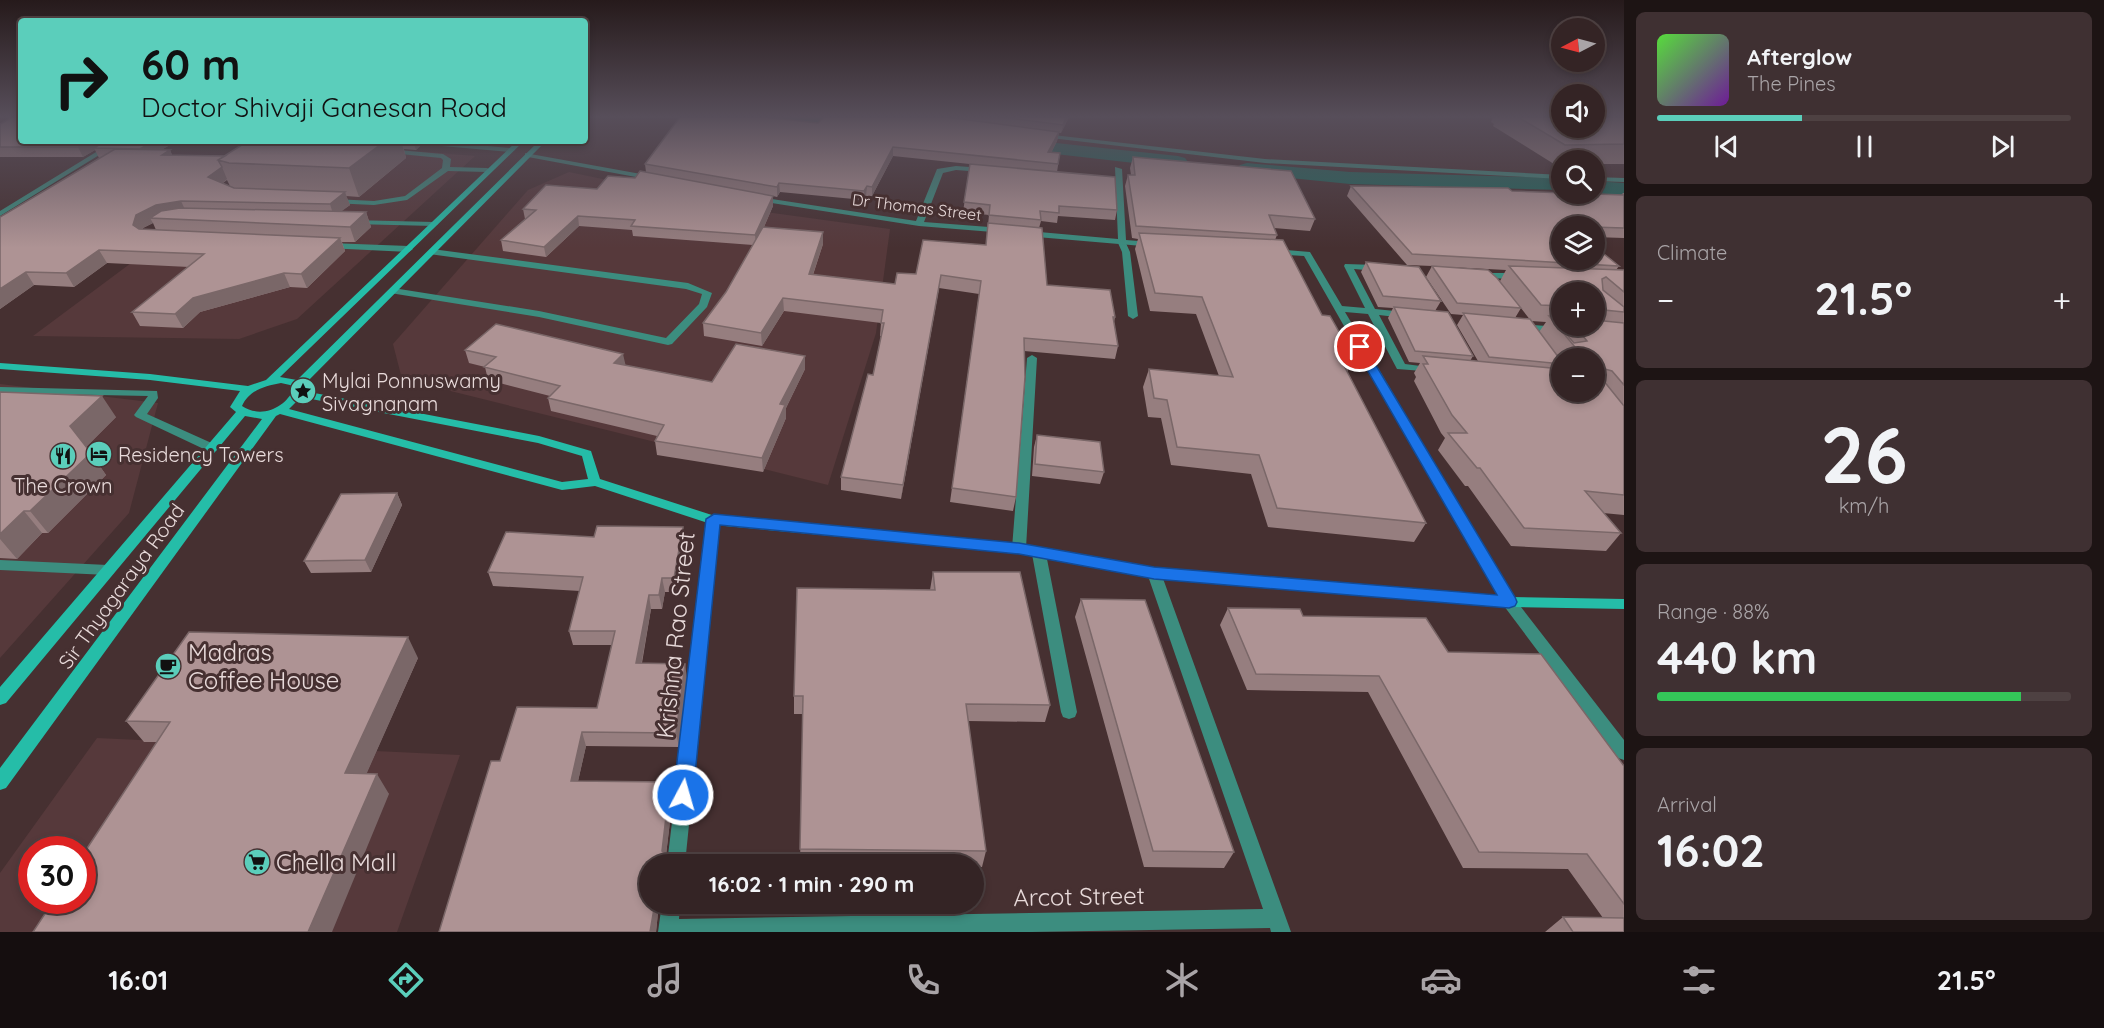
<!DOCTYPE html>
<meta charset="utf-8">
<style>
:root{--surface:#342425;--page:#3f3032;--text:#f1f3f6;--muted:#a9a4a7;--line:#4e4142;--accent:#5bcebb}
body{margin:0;font-family:Quicksand,sans-serif;background:var(--page);color:var(--text);height:100vh;display:flex;flex-direction:column;font-size:22px;white-space:nowrap}
*{box-sizing:border-box;margin:0}
p{font-size:20px;color:var(--muted)}
.icon{flex:none;width:33px;height:33px;fill:none;stroke:currentColor;stroke-width:2;stroke-linecap:round;stroke-linejoin:round}
.map{position:relative;flex:1;overflow:hidden}
.details{display:flex;flex-direction:column;gap:12px;padding:12px;background:#1d1414;width:480px}
.details>*{flex:none}
.banner{position:absolute;left:18px;top:18px;width:570px;height:126px;border-radius:6px;box-shadow:0 3px 9px #0003,0 0 0 2px var(--line);background:#5bcebb;color:#111;overflow:hidden}
.needle{width:39px;rotate:264deg}
.buttons{position:absolute;left:1551px;top:18px;display:grid;gap:12px}
.buttons a{display:grid;place-items:center;width:54px;height:54px;border-radius:50%;background:var(--surface);box-shadow:0 3px 9px #0003,0 0 0 2px var(--line);font-size:30px}
.speed{position:absolute;left:18px;top:836px;display:flex;gap:12px;font-size:30px;font-weight:700;text-align:center}
.speed>*{display:grid;place-content:center;width:78px;height:78px;border-radius:50%;background:var(--surface);box-shadow:0 3px 9px #0003,0 0 0 2px var(--line);line-height:1}
.speed .limit{border:9px solid #d22;background:#fff;color:#111}
.pin{position:absolute;display:grid;place-items:center;width:51px;height:51px;color:#fff;margin:-26px;border:3px solid #fff;border-radius:50%;box-shadow:0 2px 6px #0007}
.me{position:absolute;width:66px;margin:-33px;rotate:6deg;stroke-linejoin:round;filter:drop-shadow(0 0 4px #0008)}
.turn{display:flex;align-items:center;gap:21px;height:126px;padding:0 24px;font-size:27px}
.turn .icon{width:78px;height:78px;stroke-width:2.5}
.turn b{display:block;font-size:42px;line-height:51px}
.big{font-size:45px;font-weight:700;line-height:1.1}
.details .tile{flex:1;display:flex;flex-direction:column;justify-content:center;gap:9px;min-width:0;padding:0 21px;border-radius:9px;background:var(--page)}
.details .dial{align-items:center;gap:0}
.dial b{font-size:78px;line-height:1}
.song{display:flex;align-items:center;gap:18px}
.cover{width:72px;height:72px;border-radius:9px;background:linear-gradient(135deg,hsl(110 70% 55%),hsl(280 70% 35%))}
.played{height:6px;border-radius:3px;background:linear-gradient(90deg,var(--accent) 35%,var(--line) 35%)}
.keys{display:flex;justify-content:space-around;direction:ltr}
.heat{display:flex;justify-content:space-between;align-items:center;font-size:33px;direction:ltr}
.charge{height:9px;border-radius:4px;background:linear-gradient(90deg,#34c759 88%,var(--line) 0)}
.trip{position:absolute;left:639px;top:854px;width:345px;height:60px;border-radius:30px;background:var(--surface);box-shadow:0 3px 9px #0003,0 0 0 2px var(--line);font-weight:700;line-height:60px;text-align:center}
.dock{display:flex;height:96px;justify-content:space-around;align-items:center;background:#150e0f;color:var(--muted)}
.dock .icon{width:42px;height:42px}
.dock .current{color:var(--accent)}
.dock b{font-size:27px;color:var(--text)}
main{display:flex;flex:1;min-height:0}
.map>svg:first-child{display:block}
.built{fill:#56393b;fill-rule:evenodd}
.lines{fill:none;stroke-linecap:round;stroke-linejoin:round}
.canal{fill:#1e665b;fill-rule:evenodd}
.lane{fill:#3c8d7f;fill-rule:evenodd}
.street{fill:#3c8d7f;fill-rule:evenodd}
.secondary{fill:#25bda8;fill-rule:evenodd}
.wall{fill:#967e7f;fill-rule:evenodd}
.shaded-wall{fill:#7a6768}
.building{fill:#ae9394;stroke:#7a6768;stroke-width:1.5}
.route{fill:#1a73e8;stroke:#114b97;stroke-width:1.5}
.labels{text-anchor:middle;dominant-baseline:central;stroke-width:6;stroke-linejoin:round;paint-order:stroke}
.far-street-label{font-size:16px;fill:#e8dada;stroke:#463031}
.poi-label{font-size:20px;fill:#e8dada;stroke:#463031;text-anchor:start}
.street-label{font-size:20px;fill:#e8dada;stroke:#463031}
.near-street-label{font-size:24px;fill:#e8dada;stroke:#463031}
.near-poi-label{font-size:24px;fill:#e8dada;stroke:#463031;text-anchor:start}
</style>
<main>
<div class="map">
<svg width="1624" height="932" viewBox="0 0 1624 932">
<rect width="100%" height="100%" fill="#463031"/>
<path class="built" d="M295 141 475 156 297 319 239 339 33 336Z
M569 172 751 210 890 229 876 333 828 485 402 379 393 344 528 190Z
M0 384 158 403 129 513 0 658Z
M97 738 460 755 397 932H0V873ZM32 849H82V900H32Z"/>
<g class="lines">
<path class="canal" d="M780 117C798 117 864 114 874 128L865 134 789 122Z
M1009 138 1178 156 1185 158 1188 162 1185 166 1178 168 1002 148 999 144 1002 140Z
M1247 163 1350 172 1562 178V190L1350 184 1240 173 1237 169 1240 165Z
M1594 181 1624 183V195L1594 193Z"/>
<path class="lane" d="M387 149 443 154 451 159 450 167 487 168 491 170 487 172 448 171 407 200 374 205 331 203 330 201 334 199 374 201 405 196 442 168 443 160 441 158 390 153 386 151Z
M350 220 434 222 438 224 434 226 353 224H350Z
M1122 240 1125 241 1130 252 1138 316 1133 319 1128 316 1122 252 1118 243Z
M329 243 409 246 413 249 409 252 326 248 325 246Z
M0 387 157 391 158 398 147 414 216 445 218 448 216 451H208L136 417 134 415 148 396 0 393Z
M1039 549 1044 551 1046 554 1077 712 1075 717 1069 719 1063 717 1061 712 1032 554 1034 551Z
M0 560 108 565 113 566 115 570 113 574 108 575 0 570Z"/>
<path class="street" d="M1044 134 1265 159 1562 175V179L1265 163 1042 137V135Z
M114 141H122L0 216V211Z
M405 141H432L511 148 515 150 511 152 408 143Z
M525 153 652 176 656 178 652 180 528 157H525Z
M956 166 983 168 987 170 983 172 956 170 943 173 924 222 1002 228 1005 229V233L919 226 758 201 754 199 758 197 916 221 937 169Z
M1115 167 1122 169 1126 240 1151 242 1154 243V247L1025 236V232L1028 231 1118 239Z
M1594 177 1624 178V182L1594 181Z
M432 249 688 283 712 293 707 307 672 344 668 345 539 317 390 293V289L393 288 539 311 666 338 699 304 702 294 686 289 429 254V250Z
M1274 249 1310 252 1342 306 1365 308 1344 266 1345 264 1377 265 1381 268 1377 271 1354 269 1375 309 1405 312 1410 315 1405 318 1379 315 1405 364 1436 368 1437 370 1436 372 1397 369 1368 314 1345 312 1514 598 1624 740V760L1618 758 1504 606 1304 256 1271 254V250Z
M1486 273H1518L1523 276 1518 279 1483 278 1481 276Z
M1521 324 1584 329 1589 332 1584 335 1518 329 1516 327Z
M1032 355 1037 358 1026 548 1024 551H1014L1012 548 1027 358Z
M714 515 719 517 720 520 685 864H667L708 520 709 517Z
M1154 568 1159 569 1161 573 1291 932H1271L1270 928 1030 932H658L662 903H680L679 919 1263 909 1147 573 1149 569Z"/>
<path class="secondary" d="M517 141H524L280 377 297 380 539 141H546L304 385V391L539 436 591 451 600 479 715 516 1019 543 1154 568 1509 597 1624 599V609L1509 607 1154 578 1019 553 714 525 595 486 562 490 280 414 276 416 6 788 0 790V768L262 419 245 416 6 703 0 705V687L236 412 230 407 240 391 150 380 0 369V363L150 374 248 386 266 380ZM281 383 290 385 294 388C286 408 261 419 242 406 249 390 265 386 281 383ZM301 397 538 443 582 456 588 479 562 482 289 409Z"/>
</g>
<path class="wall" d="M824 117H1069L1061 133H1059L1057 141 1051 153H1060L1057 172 1117 210 1115 220 1058 216 1057 223 1041 221 1039 228 1047 285 1115 317 1114 322 1118 346 1115 359 1024 351 1016 497 1013 511 950 502 979 294 939 288 901 499 841 490V477L873 375 881 336H880L881 323 784 311 762 346 704 336 703 323 726 292 753 245 633 236 632 230 579 226 546 257 503 251 501 240 525 219 523 209 635 178 646 172 645 164 818 123ZM893 156 989 166 970 164 963 212 989 215 986 245 895 284 813 275 823 244 764 227 773 206V196L777 197 780 192 864 200 866 196H872Z
M1493 117H1624V164H1594V160H1562V164H1554L1493 126 1494 124 1491 122Z
M0 124 21 141H177L161 150H170L172 155 225 156 267 141H419L420 146 416 150 404 149 406 158 359 197 346 196 350 205 341 211 366 212 371 227 355 242H342L345 251 307 288 290 287 200 312 183 328 140 326 132 312 189 267 107 263 74 287 34 285 0 309V217L99 158 95 150 83 157H0ZM227 180 230 186 223 183ZM153 223 156 230 143 229V228Z
M1133 157 1315 219 1310 231 1274 228 1277 235 1275 240 1322 315 1354 358 1347 372 1426 523 1414 542 1268 527 1251 474 1171 465 1161 418 1148 417 1143 387 1149 369 1219 376 1196 314 1150 311 1135 249 1138 239 1132 238 1125 186 1128 175H1131L1130 168Z
M1351 186 1621 195 1623 193H1624V238L1594 237V226H1562L1619 266 1616 270H1624V515L1603 513 1621 533 1606 551 1511 546 1468 486H1465L1438 450 1445 438 1441 433 1414 381 1416 377 1414 373 1420 363 1409 362 1388 318 1393 308 1378 307 1361 272 1366 262 1441 301 1435 311 1473 356 1470 361H1478L1457 325 1463 315 1451 314 1426 277 1432 266 1407 265 1347 196ZM1449 267 1506 270 1500 281ZM1562 292H1594V326H1572L1566 334 1557 323 1562 324ZM1513 298 1531 321 1546 322 1539 332 1515 318 1521 308ZM1552 349 1562 361V358H1594L1562 392V362Z
M465 350 625 365 712 382 805 356V369L786 408V418L763 472 657 455 655 441 657 436 551 411 548 398 550 396 488 380 485 367 469 363Z
M0 392 116 417 86 447 106 475 48 533H42L17 559 0 558Z
M1037 435 1104 472 1100 484 1032 476 1034 447Z
M397 493 402 505 371 572 311 573 304 561Z
M594 537 685 541 676 592H665L662 609H651L642 663 687 678 679 747 586 746 578 781 673 796 666 855 668 864H650L659 903 656 932H439L500 761 597 708 612 645H573L569 631 580 591 493 586 488 572Z
M933 572 1050 705 1045 722 968 721 986 851 982 867H974V864H800L803 714H794V696L930 590Z
M1081 599 1234 852 1224 868 1144 867 1075 617Z
M1228 608 1303 616 1448 652 1624 766V932H1545L1563 917 1603 918 1568 869 1463 868 1368 692 1247 690 1220 625Z
M418 658 366 774 389 794 157 742H144L126 721Z"/>
<path class="shaded-wall" d="M1066 117H1069L1061 133 1063 125Z
M1059 132 1057 141 1047 161 1048 152Z
M88 141H110L94 148 95 150 83 157 78 147Z
M154 141H177L145 159 140 149Z
M385 141H401L406 158 359 197 349 168Z
M413 141H419L420 146 416 150Z
M893 147V156L872 196V187Z
M170 150 175 162 162 155Z
M222 167 227 179 214 190 208 177Z
M779 183 780 192 777 197V187Z
M867 186 866 196 864 200V191Z
M345 192 350 205 334 217 330 204Z
M773 196V206L756 245 755 235Z
M181 201 187 214 150 218 153 223 143 228 140 238 133 225 136 215 156 205Z
M366 212 371 227 355 242 350 227Z
M578 216 579 226 546 257 544 247Z
M823 232V244L809 286V274Z
M340 238 345 251 307 288 301 274Z
M99 250 107 263 74 287 66 273Z
M26 272 34 285 0 309V289Z
M284 273 290 287 200 312 183 328 175 314 193 298Z
M941 275 939 288 901 499 903 485Z
M783 298 784 311 762 346 761 333Z
M623 354 626 367 614 363Z
M805 356V369L786 408V418L763 472 762 458 780 404Z
M102 396 116 417 85 448 70 426Z
M91 453 106 475 48 533 30 511Z
M397 493 402 505 371 572 365 560Z
M24 511 42 533 17 559 0 539V534Z
M683 527 685 541 676 592 674 578Z
M662 578 665 592 662 609 659 595Z
M649 595 651 609 639 677 636 663Z
M408 637 418 658 358 793 345 773Z
M685 664 687 678 679 747 676 733Z
M582 732 586 746 575 795 571 781Z
M377 774 389 794 332 932H308Z
M670 782 673 796 666 855 668 864H666L662 851Z
M655 903H659L656 932H650Z"/>
<path class="building" d="M13 117H21V141H88L78 147H0V124Z
M680 117H764L818 123 824 117H946L1059 132 1048 152 1060 153 1058 164 893 147 872 187 867 186 864 191 779 183 777 187 645 164Z
M1000 117H1066L1063 125Z
M1518 117H1562V128H1594V117H1624V144L1565 145Z
M105 141H154L140 149 94 148Z
M248 141H385L349 168 229 163 218 160Z
M115 149 170 150 162 155 225 156 218 160 222 167 208 177 234 188 345 192 330 204 181 201 156 205 136 215 133 225 139 229 340 238 301 274 284 273 193 298 175 314 132 312 204 254 99 250 66 273 26 272 0 289V217Z
M1133 157 1291 171 1315 219 1269 215 1277 235 1136 226 1128 175H1135Z
M970 164 1115 177 1117 210 1059 206V213L1040 211 1041 220 989 215 990 205 964 202Z
M640 171 773 196 755 235 631 226 635 220 578 216 544 247 501 240 536 210 523 209 546 185 597 189 608 176 635 178Z
M1351 186 1508 188 1512 191 1624 195V228L1562 226V260H1594V246L1619 266 1412 254Z
M180 208 366 212 350 227 150 218 161 211Z
M988 223 1042 228 1047 285 1110 290 1115 317H1113L1118 346 1024 338 1025 377 1016 497 952 488 981 281 941 275 903 485 841 477 868 374 873 375 884 323H881L883 310 783 298 761 333 703 323 726 292 763 227 823 232 809 274 895 284 897 273 916 274 923 240 986 245Z
M1139 233 1283 240 1322 315 1330 316 1354 358 1339 356 1426 523 1277 508 1259 455 1177 447 1167 400 1154 398 1149 369 1233 377 1202 297 1155 293Z
M1366 262 1419 267 1441 301 1383 296Z
M1432 266 1488 270 1497 278 1521 308 1457 303Z
M1509 266 1624 270V292L1606 277 1602 279 1603 290 1624 307V312L1594 309V292H1562V306L1541 305Z
M1394 307 1448 312 1473 356 1415 351Z
M1463 313 1530 319 1562 362V364L1489 357Z
M1549 316 1557 317 1555 321 1574 343 1587 341 1575 326H1594V320L1624 323V385L1612 371 1605 369 1599 375 1624 406V495L1585 491 1621 533 1524 528 1480 468H1477L1448 433H1467L1452 415 1423 364H1428L1423 356 1562 369V392H1594V358H1575V347Z
M496 324 623 354 614 363 712 382 736 344 805 356 780 404 785 405 762 458 655 441 664 425 548 398 560 386 484 367 496 357 465 350Z
M0 392 102 396 70 426 91 453 30 511H24L0 534Z
M1037 435 1100 442 1104 472 1035 464Z
M397 493 365 560 304 561 341 494Z
M597 526 683 527 674 578H662L659 595H649L636 663 685 664 676 733 582 732 571 781 670 782 662 851 666 853 665 860H660V864H650V903H655L650 932H439L491 761H500L517 707 597 708 615 631H569L583 577 488 572 506 532 594 537Z
M933 572H1020L1050 705 966 704 986 851 800 849 803 696H794L797 588 935 590Z
M1081 599 1145 600 1234 852 1153 851Z
M1228 608 1300 609 1303 616 1426 618 1448 652 1541 654 1624 766V904L1587 854 1479 852 1379 676 1256 674Z
M189 632 408 637 345 773 377 774 308 932H33L54 900H82V856L170 722 126 721Z
M1563 917 1624 918V932H1573Z"/>
<linearGradient id="sky" x2="0" y2="1"><stop stop-color="#261a1b"/><stop offset="0.47" stop-color="#574e5a"/><stop offset="1" stop-color="#574e5a" stop-opacity="0"/></linearGradient>
<rect width="1624" height="248" fill="url(#sky)"/>
<path class="route" d="M1360 344 1365 347 1515 597 1517 602 1515 606 1509 608 1154 579 1019 554 720 525 693 795 690 802 683 804 676 802 673 795 706 519 714 514 1019 543 1154 567 1497 595 1354 347Z"/>
<defs>
<symbol id="sight-disc" viewBox="-11 -11 22 22"><circle r="9.5" fill="#5bcebb" stroke="#463031"/><path d="M0-6L1.8-2.2L6-1.7L2.9 1.2L3.7 5.4L0 3.3L-3.7 5.4L-2.9 1.2L-6-1.7L-1.8-2.2Z" fill="#111"/></symbol>
<symbol id="hotel-disc" viewBox="-11 -11 22 22"><circle r="9.5" fill="#5bcebb" stroke="#463031"/><path d="M-6-4.5h1.5V1H6V5H4.5V3h-9V5H-6ZM-4 0a1.8 1.8 0 1 1 3.6 0ZM.5 0V-2.5h3Q6-2.5 6 0Z" fill="#111"/></symbol>
<symbol id="restaurant-disc" viewBox="-11 -11 22 22"><circle r="9.5" fill="#5bcebb" stroke="#463031"/><path d="M-5-6h1v4h1v-4h1v4h1v-4h1v5L-1.5 .5V6h-2V.5L-5-1ZM5-6V6H3V1.5H1.5Q1.5-4 5-6Z" fill="#111"/></symbol>
<symbol id="cafe-disc" viewBox="-11 -11 22 22"><circle r="9.5" fill="#5bcebb" stroke="#463031"/><path d="M-5.5-4.5H6V0H3Q3 3.5 0 3.5H-2.5Q-5.5 3.5-5.5 0ZM3-3.2v2h1.7v-2ZM-6 4.5H4V6H-6Z" fill="#111"/></symbol>
<symbol id="supermarket-disc" viewBox="-11 -11 22 22"><circle r="9.5" fill="#5bcebb" stroke="#463031"/><path d="M-6-5.5h2.5l.6 2H6L4.5 2H-2.5L-4.4-4H-6ZM-1.5 3.2a1.3 1.3 0 1 0 .1 0ZM3 3.2a1.3 1.3 0 1 0 .1 0Z" fill="#111"/></symbol>
</defs>
<g fill-rule="evenodd">
<use href="#sight-disc" x="288" y="376" width="30" height="30"/>
<use href="#hotel-disc" x="84" y="439" width="30" height="30"/>
<use href="#restaurant-disc" x="48" y="441" width="30" height="30"/>
<use href="#cafe-disc" x="153" y="651" width="30" height="30"/>
<use href="#supermarket-disc" x="242" y="847" width="30" height="30"/>
</g>
<g class="labels">
<g class="far-street-label">
<text transform="translate(917 207) rotate(7)">Dr Thomas Street</text>
</g>
<g class="poi-label">
<text x="322" y="380">Mylai Ponnuswamy<tspan x="322" dy="23">Sivagnanam</tspan></text>
<text x="118" y="454">Residency Towers</text>
<text x="63" y="485" text-anchor="middle">The Crown</text>
</g>
<g class="street-label">
<text transform="translate(121 586) rotate(-54)">Sir Thyagaraya Road</text>
</g>
<g class="near-street-label">
<text transform="translate(675 635) rotate(-84)">Krishna Rao Street</text>
<text transform="translate(1079 896) rotate(-1)">Arcot Street</text>
</g>
<g class="near-poi-label">
<text x="188" y="652">Madras<tspan x="188" dy="28">Coffee House</tspan></text>
<text x="276" y="862">Chella Mall</text>
</g>
</g>
</svg>
<div class="buttons">
<a><svg class="needle" viewBox="-14 -14 28 28"><path d="M0-13l5 13h-10z" fill="#e53935"/><path d="M0 13l5-13h-10z" fill="#a9a4a7"/></svg></a>
<a><svg class="icon" aria-label="sound" viewBox="0 0 24 24"><path d="M4 9h4l5-4v14l-5-4H4zM17 9q2 3 0 6"/></svg></a>
<a><svg class="icon" aria-label="search" viewBox="0 0 24 24"><circle cx="10" cy="10" r="6"/><path d="M15 15l6 6"/></svg></a>
<a><svg class="icon" aria-label="layers" viewBox="0 0 24 24"><path d="M12 4l9 5-9 5-9-5zM3 14l9 5 9-5"/></svg></a>
<a>+</a>
<a>−</a>
</div>
<div class="speed"><div class="limit">30</div></div>
<div class="pin" style="left:1360px;top:347px;background:#d93025"><svg class="icon" aria-label="arrive" viewBox="0 0 24 24"><path d="M6 21V4h12l-3 4 3 4H6"/></svg></div>
<svg class="me" style="left:683px;top:795px" viewBox="-20 -20 40 40"><circle r="17" fill="#1a73e8" stroke="#fff" stroke-width="3"/><path d="M0-11L8 9 0 5-8 9z" fill="#fff"/></svg>
<div class="trip">16:02 · 1 min · 290 m</div>
<div class="banner">
<div class="turn"><svg class="icon" aria-label="right" viewBox="0 0 24 24"><path d="M7 20v-9h11M14 6l5 5-5 5"/></svg><div><b>60 m</b>Doctor Shivaji Ganesan Road</div></div>
</div>
</div>
<section class="details">
<div class="tile">
<div class="song"><i class="cover"></i><div><b>Afterglow</b><p>The Pines</p></div></div>
<div class="played"></div>
<div class="keys"><svg class="icon" aria-label="previous" viewBox="0 0 24 24"><path d="M18 5L8 12l10 7zM5 5v14"/></svg><svg class="icon" aria-label="pause" viewBox="0 0 24 24"><path d="M8 5v14M16 5v14"/></svg><svg class="icon" aria-label="next" viewBox="0 0 24 24"><path d="M6 5l10 7-10 7zM19 5v14"/></svg></div>
</div>
<div class="tile"><p>Climate</p>
<div class="heat"><a>−</a><b class="big">21.5°</b><a>+</a></div>
</div>
<div class="tile dial"><b>26</b><p>km/h</p></div>
<div class="tile"><p>Range · 88%</p><b class="big">440 km</b><div class="charge"></div></div>
<div class="tile"><p>Arrival</p><b class="big">16:02</b></div>
</section>
</main>
<nav class="dock">
<b>16:01</b>
<svg class="icon current" aria-label="directions" viewBox="0 0 24 24"><path d="M12 3l9 9-9 9-9-9zM9 14v-3h6M13 9l2 2-2 2"/></svg>
<svg class="icon" aria-label="music" viewBox="0 0 24 24"><path d="M9 18V5l10-2v13"/><circle cx="6" cy="18" r="3"/><circle cx="16" cy="16" r="3"/></svg>
<svg class="icon" aria-label="phone" viewBox="0 0 24 24"><path d="M5 4h4l2 5-3 2q2 4 5 5l2-3 5 2v4C11 20 4 13 5 4z"/></svg>
<svg class="icon" aria-label="climate" viewBox="0 0 24 24"><path d="M12 3v18M4 7l16 10M4 17L20 7"/></svg>
<svg class="icon" aria-label="car" viewBox="0 0 24 24"><path d="M5 17H2v-5l4-1 3-4h7l3 4 3 1v5h-3M9 17h6M6 11h13"/><circle cx="7" cy="17" r="2"/><circle cx="17" cy="17" r="2"/></svg>
<svg class="icon" aria-label="filters" viewBox="0 0 24 24"><path d="M4 7h16M4 17h16"/><circle cx="9" cy="7" r="2"/><circle cx="15" cy="17" r="2"/></svg>
<b>21.5°</b>
</nav>
